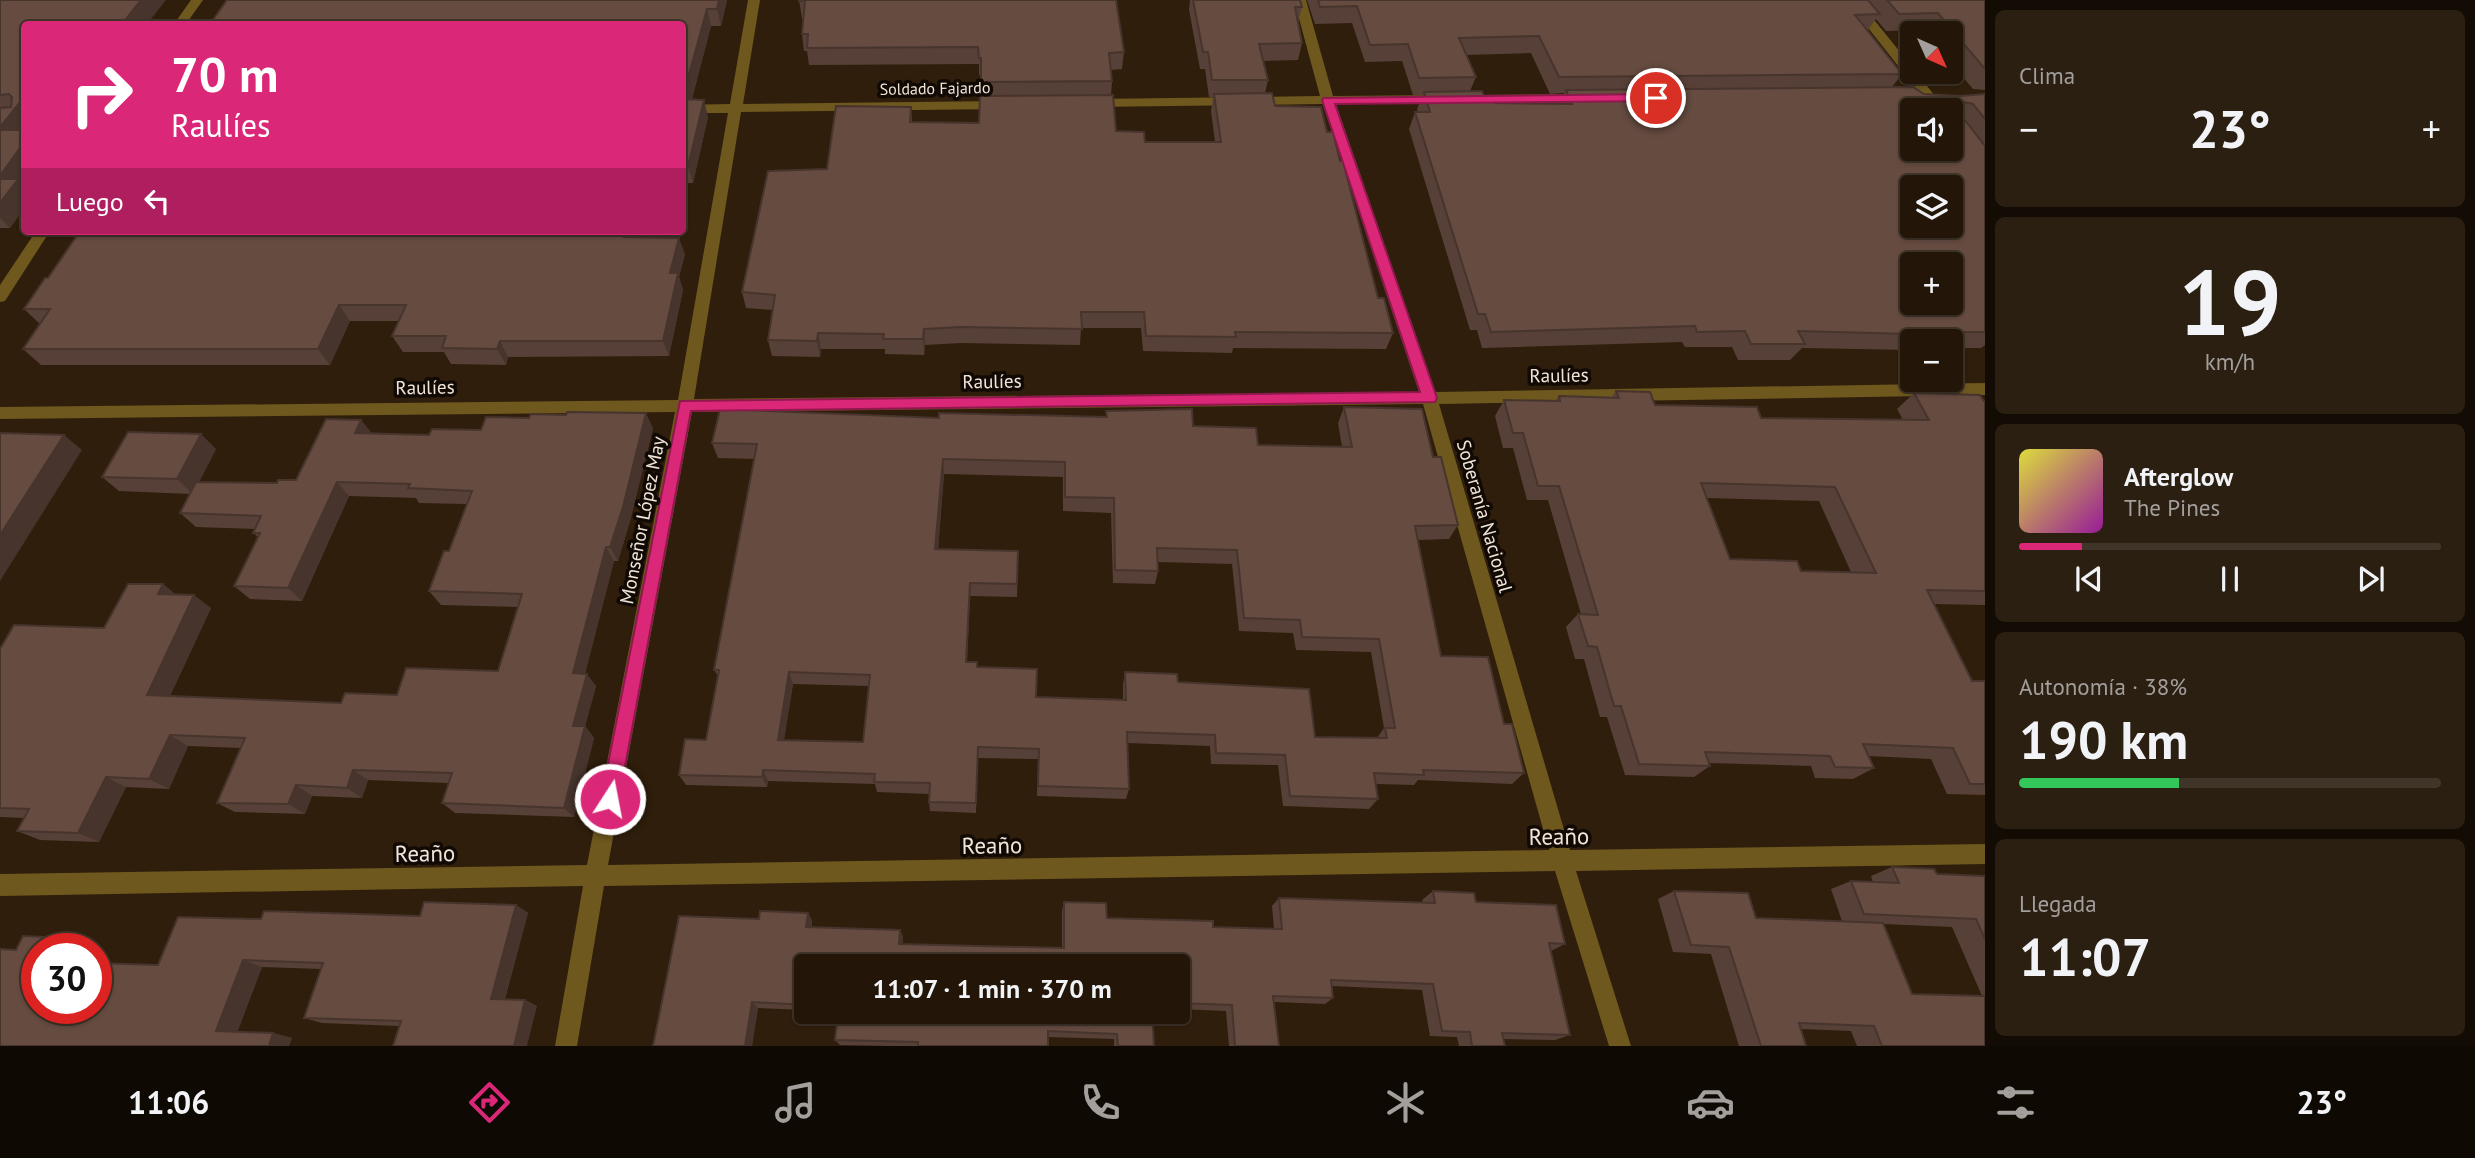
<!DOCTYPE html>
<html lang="es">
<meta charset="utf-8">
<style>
:root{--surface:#231608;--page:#2b1f12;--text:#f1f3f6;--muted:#a39f9c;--line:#403529;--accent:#db2777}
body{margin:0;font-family:"PT Sans",sans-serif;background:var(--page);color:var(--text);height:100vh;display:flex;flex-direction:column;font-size:26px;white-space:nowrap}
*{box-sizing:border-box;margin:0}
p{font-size:23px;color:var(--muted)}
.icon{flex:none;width:38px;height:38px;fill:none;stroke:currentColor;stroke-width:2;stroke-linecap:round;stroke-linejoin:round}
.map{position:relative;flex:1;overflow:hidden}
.side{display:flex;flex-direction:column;gap:10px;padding:10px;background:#130c04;width:490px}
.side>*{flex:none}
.top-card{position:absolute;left:21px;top:21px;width:665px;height:214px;border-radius:7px;box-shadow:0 2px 5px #0004,0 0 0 2px var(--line);background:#db2777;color:#fff;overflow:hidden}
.needle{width:46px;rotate:135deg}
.tools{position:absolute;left:1900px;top:21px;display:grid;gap:14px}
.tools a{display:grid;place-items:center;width:63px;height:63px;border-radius:7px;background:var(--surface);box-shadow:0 2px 5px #0004,0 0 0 2px var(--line);font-size:35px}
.speed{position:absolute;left:21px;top:933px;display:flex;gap:14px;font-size:35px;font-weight:700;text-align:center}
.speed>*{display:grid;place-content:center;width:91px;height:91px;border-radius:50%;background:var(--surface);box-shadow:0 2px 5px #0004,0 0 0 2px var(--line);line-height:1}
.speed .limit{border:10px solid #d22;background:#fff;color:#111}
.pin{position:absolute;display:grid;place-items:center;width:60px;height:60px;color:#fff;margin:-30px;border:4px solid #fff;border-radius:50%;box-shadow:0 2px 7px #0007}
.me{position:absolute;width:77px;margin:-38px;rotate:11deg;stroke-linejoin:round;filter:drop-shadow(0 0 5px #0008)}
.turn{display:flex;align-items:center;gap:24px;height:147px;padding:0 35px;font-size:32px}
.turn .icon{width:91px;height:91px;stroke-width:2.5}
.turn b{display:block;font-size:49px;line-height:60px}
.then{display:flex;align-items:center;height:66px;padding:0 35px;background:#0003;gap:14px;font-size:26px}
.big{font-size:52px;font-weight:800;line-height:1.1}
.side .card{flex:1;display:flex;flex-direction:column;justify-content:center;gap:10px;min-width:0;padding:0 24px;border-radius:10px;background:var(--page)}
.side .dial{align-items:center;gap:0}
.dial b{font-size:91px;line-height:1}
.song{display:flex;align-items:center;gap:21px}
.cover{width:84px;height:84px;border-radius:10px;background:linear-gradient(135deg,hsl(60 70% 55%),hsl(300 70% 35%))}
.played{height:7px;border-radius:4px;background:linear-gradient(90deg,var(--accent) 15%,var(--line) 15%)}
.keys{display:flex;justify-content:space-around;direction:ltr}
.heat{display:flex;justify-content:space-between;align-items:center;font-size:38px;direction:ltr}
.charge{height:10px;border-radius:5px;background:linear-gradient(90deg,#34c759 38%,var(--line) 0)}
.trip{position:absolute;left:794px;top:954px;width:396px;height:70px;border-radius:7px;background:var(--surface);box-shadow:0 2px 5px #0004,0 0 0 2px var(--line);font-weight:800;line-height:70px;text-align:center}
.dock{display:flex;height:112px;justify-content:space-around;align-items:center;background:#0e0903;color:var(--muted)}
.dock .icon{width:49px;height:49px}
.dock .on{color:var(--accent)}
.dock b{font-size:32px;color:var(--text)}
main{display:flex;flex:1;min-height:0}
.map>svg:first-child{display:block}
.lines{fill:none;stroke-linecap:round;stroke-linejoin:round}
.minor{fill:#6e581e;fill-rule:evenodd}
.wall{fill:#574037;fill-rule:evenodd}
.shaded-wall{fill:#47342d}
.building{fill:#654b40;stroke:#47342d;stroke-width:2;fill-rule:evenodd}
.route{fill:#db2777;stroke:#8e194d;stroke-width:2}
.labels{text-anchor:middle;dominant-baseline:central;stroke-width:7;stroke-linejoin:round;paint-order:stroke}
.far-street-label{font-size:16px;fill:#f1e5da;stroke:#110a04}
.street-label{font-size:19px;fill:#f1e5da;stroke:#110a04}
.near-street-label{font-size:23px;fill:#f1e5da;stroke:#110a04}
</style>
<main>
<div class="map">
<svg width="1985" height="1046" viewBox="0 0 1985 1046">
<rect width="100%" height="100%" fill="#2f1e0b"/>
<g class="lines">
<path class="minor" d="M191 0H203L186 24H174Z
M748 0H760L743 104 1002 101 1009 105 1002 109 741 112 694 399 1419 392 1323 104 1093 107 1086 103 1093 99 1320 96 1294 0H1306L1333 96 1443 95 1450 99 1443 103 1336 104 1435 392 1985 383V395L1439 404 1570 850 1985 844V864L1576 871 1631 1046H1609L1555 871 604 886 577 1046H555L583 886 0 896V874L587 865 675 412 0 419V407L678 400 728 113H682V105L730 104ZM1423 404 1549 850 608 865 692 412Z
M1846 0H1858L1913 68V72H1916L1946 110H1933Z
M1583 94 1590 98 1588 101 1471 103 1464 99 1471 95Z
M36 231H50L5 301 0 302V285Z"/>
</g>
<path class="wall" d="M0 0 24 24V180L22 184 24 186V208L10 228H0Z
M727 0 721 26H711L692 99 708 117 693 183H682V24H210Z
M799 0 1124 52 1122 69 1111 70 1112 81 1111 95 1116 131 1145 142H1215L1211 111 1213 97H1209L1205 69H1200L1189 10 1190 0H1300L1302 7 1298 22 1302 43 1298 60 1263 61 1268 80 1265 93 1275 106 1327 132 1340 161 1378 298 1393 333 1386 349 1233 348 1232 353 1143 351 1141 328H1081L1080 345 961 343 925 345 924 355 885 354V349H821L820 357 772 356 768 340 773 310 746 308 742 292 827 169 911 107 912 122 979 123 981 75H979V64L809 65 807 51H804L802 34 803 18H802Z
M1307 0H1985V90L1973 89 1951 63V33H1927L1925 30 1886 31 1876 19 1868 30 1902 74 1892 87 1924 94 1960 96 1985 94V345L1981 348H1951V341H1913V350L1802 348 1790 360H1738L1732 347H1685L1682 342 1482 348 1477 330H1470L1409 129 1415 112H1418L1417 109 1423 95H1413L1402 61 1365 62 1352 23 1315 24ZM1531 53 1550 94 1564 93 1559 104 1495 103 1470 91 1476 77 1466 55Z
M80 231H636L635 237 685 254 679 277 683 290 669 356 508 357 506 365 451 364 444 352H403L392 336 399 321H350L330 365H41L23 349 40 324 24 309 48 278Z
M1616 391 1655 405 1761 418 1903 420 1897 409 1914 393 1985 401V605L1933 604 1972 681H1985V795L1947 794 1931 759 1868 756 1874 768 1853 779 1815 778 1811 766 1709 763 1710 766 1694 777 1625 775 1607 717H1600L1584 659H1575L1566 627 1578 614H1581L1548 500H1527L1513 448H1503L1495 416 1504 400 1555 401 1559 396 1611 398ZM1706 498 1819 501 1851 572 1801 571 1730 559Z
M1344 407 1433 457 1458 525 1449 539 1418 540 1441 656 1504 724 1524 773 1512 784 1418 780 1414 785 1376 784 1378 799 1369 809 1283 806 1278 765 1211 764 1210 746 1127 743 1129 789 1126 799 1037 796 1038 759 978 758 976 813 930 811 929 802V794L877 792 875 784 768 781 767 787 686 785 679 775 706 740 718 676 714 670 755 459 718 458 712 443 939 418 1106 417V411L1193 426 1258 445 1342 447 1338 423ZM944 474 1063 477V511L1111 513 1113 583 1155 584 1158 571V562L1232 564 1239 631 1293 633 1296 650 1371 652 1384 728 1377 738 1315 737 1178 682 1125 672 1123 684V699L1036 697 967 662 970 596 1017 597 1018 551 938 549ZM793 684 869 686 863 742 784 740Z
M361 420 372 434 429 435 481 430 653 428 630 521 618 561H614L585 674 596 686 585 726 594 738 574 817 455 813 442 803 448 783 368 780 362 798 312 796 305 814 235 812 217 803 241 748 188 746 169 789 126 787 99 842 40 840 17 831 24 818 0 817V649L104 628 163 584 176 595 211 608 170 696 341 703 397 695 498 671 518 607 441 605 429 591 449 551 467 504 419 503 416 498 349 496 302 601 250 599 234 586 258 537 253 533 255 529 196 527 180 513 190 494 119 491 102 477 216 449 199 482 277 483 296 480Z
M1892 867 1937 874 1985 876V1046H1857L1851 1031 1801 1029 1806 1046H1739L1711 954 1673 952 1658 899 1674 891 1756 918 1842 921 1831 889 1851 881 1873 882 1871 876ZM1884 924 1952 927 1982 996 1912 994Z
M1433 891 1476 902 1565 944 1551 951 1570 1035 1555 1040 1503 1039 1505 1046H1459L1457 1037 1430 1036 1422 990 1332 986 1333 998 1325 1004 1274 1002 1279 1046H1229L1226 1011 1178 1009V966H807V1010L758 1008 752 1046H653L812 920V928L900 930 903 937 902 944 1062 948V910L1064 902 1107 918 1213 927 1274 929 1272 906 1279 898 1423 903 1422 900Z
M516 905 528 913 505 999 525 1000 537 1006 399 1026 322 1023 304 1018 321 969 262 967 237 1032 273 1033 292 1038 289 1046H0L16 950 67 938 90 945 37 1008 158 965 261 919 420 916Z
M1152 1012 1154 1046H1114V1039L1048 1037V1046H892L840 1045 835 1040Z"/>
<path class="shaded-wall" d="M141 0H166L147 24H122Z
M719 0H727L721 26 717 9Z
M707 9 711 26 691 102 682 104V86Z
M24 97V132H0V127Z
M704 100 708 117 693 183 688 166Z
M24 142V180L22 184 24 186V208L10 228 0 218V176Z
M626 231H636L630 254 624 237Z
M679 238 685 254 679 277 683 290 669 356 663 341 670 273Z
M339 305 350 321 330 365 318 349Z
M924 329 925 345 924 355 923 339Z
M818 333 821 349 820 357 817 341Z
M500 341 508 357 506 365 497 349Z
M646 413 653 428 630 521 618 561 610 547Z
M361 420 373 435 355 433Z
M201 434 216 449 193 494 177 479Z
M64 435 82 450 0 581V535Z
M943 459 944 474 937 563 935 549Z
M337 482 349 496 302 601 288 588Z
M606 547 614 561 582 685 573 673Z
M970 583V596L966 674V662Z
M163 584 180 598 158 594Z
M194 595 211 608 165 706 147 695Z
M789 672 793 684 782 751 778 740Z
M587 674 596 686 585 726 594 738 574 817 564 808 573 726Z
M170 735 188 746 169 789 149 779Z
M353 770 368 780 362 798 347 788Z
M763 770 768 781 767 787 762 777Z
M106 777 126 787 99 842 78 833Z
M296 785 312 796 305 814 288 804Z
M516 905 528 913 503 1005 491 999Z
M808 913 812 920 811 935 806 927Z
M900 930 903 937 902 951 899 944Z
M67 938 90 945 88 948H62Z
M243 960 262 967 236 1036 216 1031Z
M525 1000 537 1006 527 1046H514Z
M752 1002 758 1008 752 1046H745Z
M273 1033 292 1038 289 1046H269Z"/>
<path class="building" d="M0 0H141L122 24H24V97L0 127V108L11 107 12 97 9 94 0 95Z
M227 0H719L717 9H707L686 85 682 86V24H210Z
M799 0H1116L1124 52 1109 53 1112 81 981 82V58H979L978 47 807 48 808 34H802L805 1H799Z
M1193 0H1300L1302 7H1295L1302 43 1259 44 1268 80H1212L1208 52H1203Z
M1318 0H1868L1880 14 1855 15 1902 74 1559 77 1539 36 1459 38 1476 77 1419 78 1408 44 1370 45 1357 6 1320 7Z
M1887 0H1985V69L1938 13 1899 14Z
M1913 87 1924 94 1960 96 1985 94V119L1973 104 1964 102V119L1985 146V332H1945L1947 335 1798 331 1805 344H1751L1745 331 1697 332 1695 326 1491 332 1485 314H1478L1415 112H1430L1424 92 1482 91 1485 99H1493L1495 103 1572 104 1566 90ZM1913 110H1951V149H1913ZM1913 187H1951V226H1913ZM1913 264H1951V303H1913Z
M1272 93 1275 106 1321 107 1327 132H1333L1340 161H1343L1378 298H1384L1393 333 1235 332 1236 337 1146 336 1144 312H1081L1082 329 961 327 924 329 923 339H883L884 334 818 333 817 341 768 340 775 295 742 292 768 171 827 169 836 106 911 107 910 122 979 123 980 96 1113 95 1116 131 1144 132 1145 142H1221L1214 94Z
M682 99 704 100 688 166H682Z
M0 130H24V142L0 176Z
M0 179H18L0 203Z
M80 231H626L624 237 679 238 670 273H678L663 341H500L497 349 442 348 446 336H392L406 305H339L318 349H23L50 309H24L45 278H48Z
M1616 391 1650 392 1655 405 1757 407 1761 418 1929 420 1914 393 1980 395 1984 401H1985V591L1927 590 1972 681H1985V784H1970L1953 748 1863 744 1874 768 1835 767 1830 756 1705 752 1710 766 1639 764 1621 706H1614L1597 647 1588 646 1578 614 1598 615 1559 486H1538L1523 433H1513L1504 400 1560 401 1559 396 1619 398ZM1701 483 1835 487 1876 573 1801 571 1797 561 1730 559Z
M1344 407 1422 409 1433 457H1441L1458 525 1415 526 1441 656 1488 657 1504 724H1512L1524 773 1423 770 1424 775 1374 773 1378 799 1290 796 1285 755 1216 753 1215 735 1127 732 1129 789 1038 786 1039 749 978 747 976 803 929 802 930 783 874 782 875 774 763 770 762 777 679 775 685 739 706 740 719 670H714L757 444 712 443 720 409 939 418V413L1107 417 1106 411 1192 409 1193 426 1256 428 1258 445 1352 447ZM943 459 1065 462V497L1114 498 1115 570 1158 571 1157 548 1237 550 1244 618 1300 620 1302 637 1379 639 1395 728H1385L1387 738 1315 737 1309 689 1178 682 1177 674 1125 672 1126 700 1036 697 1037 669 977 667V662H966L970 583 1017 584 1018 551 935 549ZM789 672 870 675 863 742 778 740Z
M567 412 646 413 623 507 610 547H606L573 673 587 674 573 726H585L564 808 442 803 452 773 353 770 347 788 296 785 288 804 217 803 245 738 170 735 149 779 106 777 78 833 17 831 29 809 0 808V649L14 625 104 628 128 584H163L158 594 194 595 147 695 341 703 345 693 397 695 406 668 498 671 522 594 429 591 444 551H449L472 491 408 488 410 484 337 482 288 588 234 586 260 533H253L261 516 180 513 196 482 277 483 278 480H296L326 419 361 420 355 433 429 435 432 429 481 430 486 417 529 418 531 414 566 415Z
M128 432 201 434 177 479 102 477Z
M0 433 64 435 0 535Z
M1892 867 1934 869 1937 874 1985 876V939L1976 919 1864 914 1851 881 1899 883Z
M1433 891 1474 893 1476 902 1556 905 1565 944 1549 943 1570 1035 1502 1033 1505 1046H1472L1470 1032 1442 1031 1433 984 1331 980 1333 998 1273 996 1279 1046H1235L1232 1005 1178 1003V966H807V1005L752 1002 745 1046H653L679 916 759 919 760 911 808 913 806 927 900 930 899 944 1064 948V902L1106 903 1107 918 1213 921V927L1282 929 1279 898 1435 903Z
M1674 891 1748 893 1756 918 1883 923 1912 994 1985 996V1046H1882L1874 1026 1799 1023 1806 1046H1761L1729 947 1691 945Z
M424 902 516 905 491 999 525 1000 514 1046H393L401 1021 304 1018 323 963 243 960 216 1031 273 1033 269 1046H0V949L16 950 23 936 67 938 62 948H37V1008H96V963L158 965 178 917 261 919 264 911 420 916Z
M838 1012H1152L1154 1046H1118L1117 1034 1048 1031V1046H918V1042L835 1040Z"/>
<path class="route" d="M1656 94 1662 98 1660 101 1335 104 1437 398 1435 402 691 411 619 799 617 805 610 808 603 805 601 799 680 401 1420 392 1322 100 1324 98Z"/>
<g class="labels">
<g class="far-street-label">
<text transform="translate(935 88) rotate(-1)">Soldado Fajardo</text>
</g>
<g class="street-label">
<text transform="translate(1559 375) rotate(-1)">Raulíes</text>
<text transform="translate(992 381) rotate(-1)">Raulíes</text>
<text transform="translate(425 387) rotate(-1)">Raulíes</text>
<text transform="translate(1485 516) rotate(74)">Soberanía Nacional</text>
<text transform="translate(642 520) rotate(-79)">Monseñor López May</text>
</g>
<g class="near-street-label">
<text transform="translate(1559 836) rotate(-1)">Reaño</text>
<text transform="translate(992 845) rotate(-1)">Reaño</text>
<text transform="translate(425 853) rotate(-1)">Reaño</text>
</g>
</g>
</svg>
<div class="tools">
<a><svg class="needle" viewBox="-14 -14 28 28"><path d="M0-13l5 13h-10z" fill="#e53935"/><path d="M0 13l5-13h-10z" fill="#a39f9c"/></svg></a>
<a><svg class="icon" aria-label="sound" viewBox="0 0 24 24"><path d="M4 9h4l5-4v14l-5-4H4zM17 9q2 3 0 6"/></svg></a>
<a><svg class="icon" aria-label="layers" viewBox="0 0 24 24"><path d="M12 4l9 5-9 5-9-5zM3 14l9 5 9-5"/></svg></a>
<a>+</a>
<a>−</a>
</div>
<div class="speed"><div class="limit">30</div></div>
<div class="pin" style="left:1656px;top:98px;background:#d93025"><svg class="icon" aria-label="arrive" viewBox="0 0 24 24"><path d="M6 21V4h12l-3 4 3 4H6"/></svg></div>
<svg class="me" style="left:610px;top:799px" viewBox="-20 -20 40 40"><circle r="17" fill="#db2777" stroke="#fff" stroke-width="3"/><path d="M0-11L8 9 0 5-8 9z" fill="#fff"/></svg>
<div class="trip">11:07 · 1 min · 370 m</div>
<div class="top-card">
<div class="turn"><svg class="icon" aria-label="right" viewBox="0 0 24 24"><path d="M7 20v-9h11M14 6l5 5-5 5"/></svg><div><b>70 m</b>Raulíes</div></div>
<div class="then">Luego<svg class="icon" aria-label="left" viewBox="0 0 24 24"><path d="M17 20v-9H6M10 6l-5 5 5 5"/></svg></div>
</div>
</div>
<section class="side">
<div class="card"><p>Clima</p>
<div class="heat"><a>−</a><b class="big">23°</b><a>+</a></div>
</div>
<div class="card dial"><b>19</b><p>km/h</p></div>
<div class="card">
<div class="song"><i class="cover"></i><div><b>Afterglow</b><p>The Pines</p></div></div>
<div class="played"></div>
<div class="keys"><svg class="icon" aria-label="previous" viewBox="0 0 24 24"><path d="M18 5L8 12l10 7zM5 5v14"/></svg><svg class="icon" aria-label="pause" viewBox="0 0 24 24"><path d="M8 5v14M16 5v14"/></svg><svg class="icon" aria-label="next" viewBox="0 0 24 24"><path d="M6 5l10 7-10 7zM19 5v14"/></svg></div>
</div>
<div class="card"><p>Autonomía · 38%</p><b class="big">190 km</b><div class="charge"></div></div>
<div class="card"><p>Llegada</p><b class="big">11:07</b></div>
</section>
</main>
<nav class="dock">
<b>11:06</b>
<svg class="icon on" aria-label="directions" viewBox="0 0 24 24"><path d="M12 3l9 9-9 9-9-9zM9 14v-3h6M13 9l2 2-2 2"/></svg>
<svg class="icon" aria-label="music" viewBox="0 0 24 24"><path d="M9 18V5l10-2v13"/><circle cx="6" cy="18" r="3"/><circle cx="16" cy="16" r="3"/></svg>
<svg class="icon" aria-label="phone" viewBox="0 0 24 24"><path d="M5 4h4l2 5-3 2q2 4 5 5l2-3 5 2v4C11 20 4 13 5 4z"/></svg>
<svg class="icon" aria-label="climate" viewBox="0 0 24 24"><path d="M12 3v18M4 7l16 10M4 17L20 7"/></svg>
<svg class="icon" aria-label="car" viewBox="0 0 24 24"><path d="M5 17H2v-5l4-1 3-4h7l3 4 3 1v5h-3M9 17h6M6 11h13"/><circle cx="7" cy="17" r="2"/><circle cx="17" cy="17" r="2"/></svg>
<svg class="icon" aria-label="filters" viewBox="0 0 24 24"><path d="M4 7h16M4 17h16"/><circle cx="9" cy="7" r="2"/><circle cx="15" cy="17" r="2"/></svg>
<b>23°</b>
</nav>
